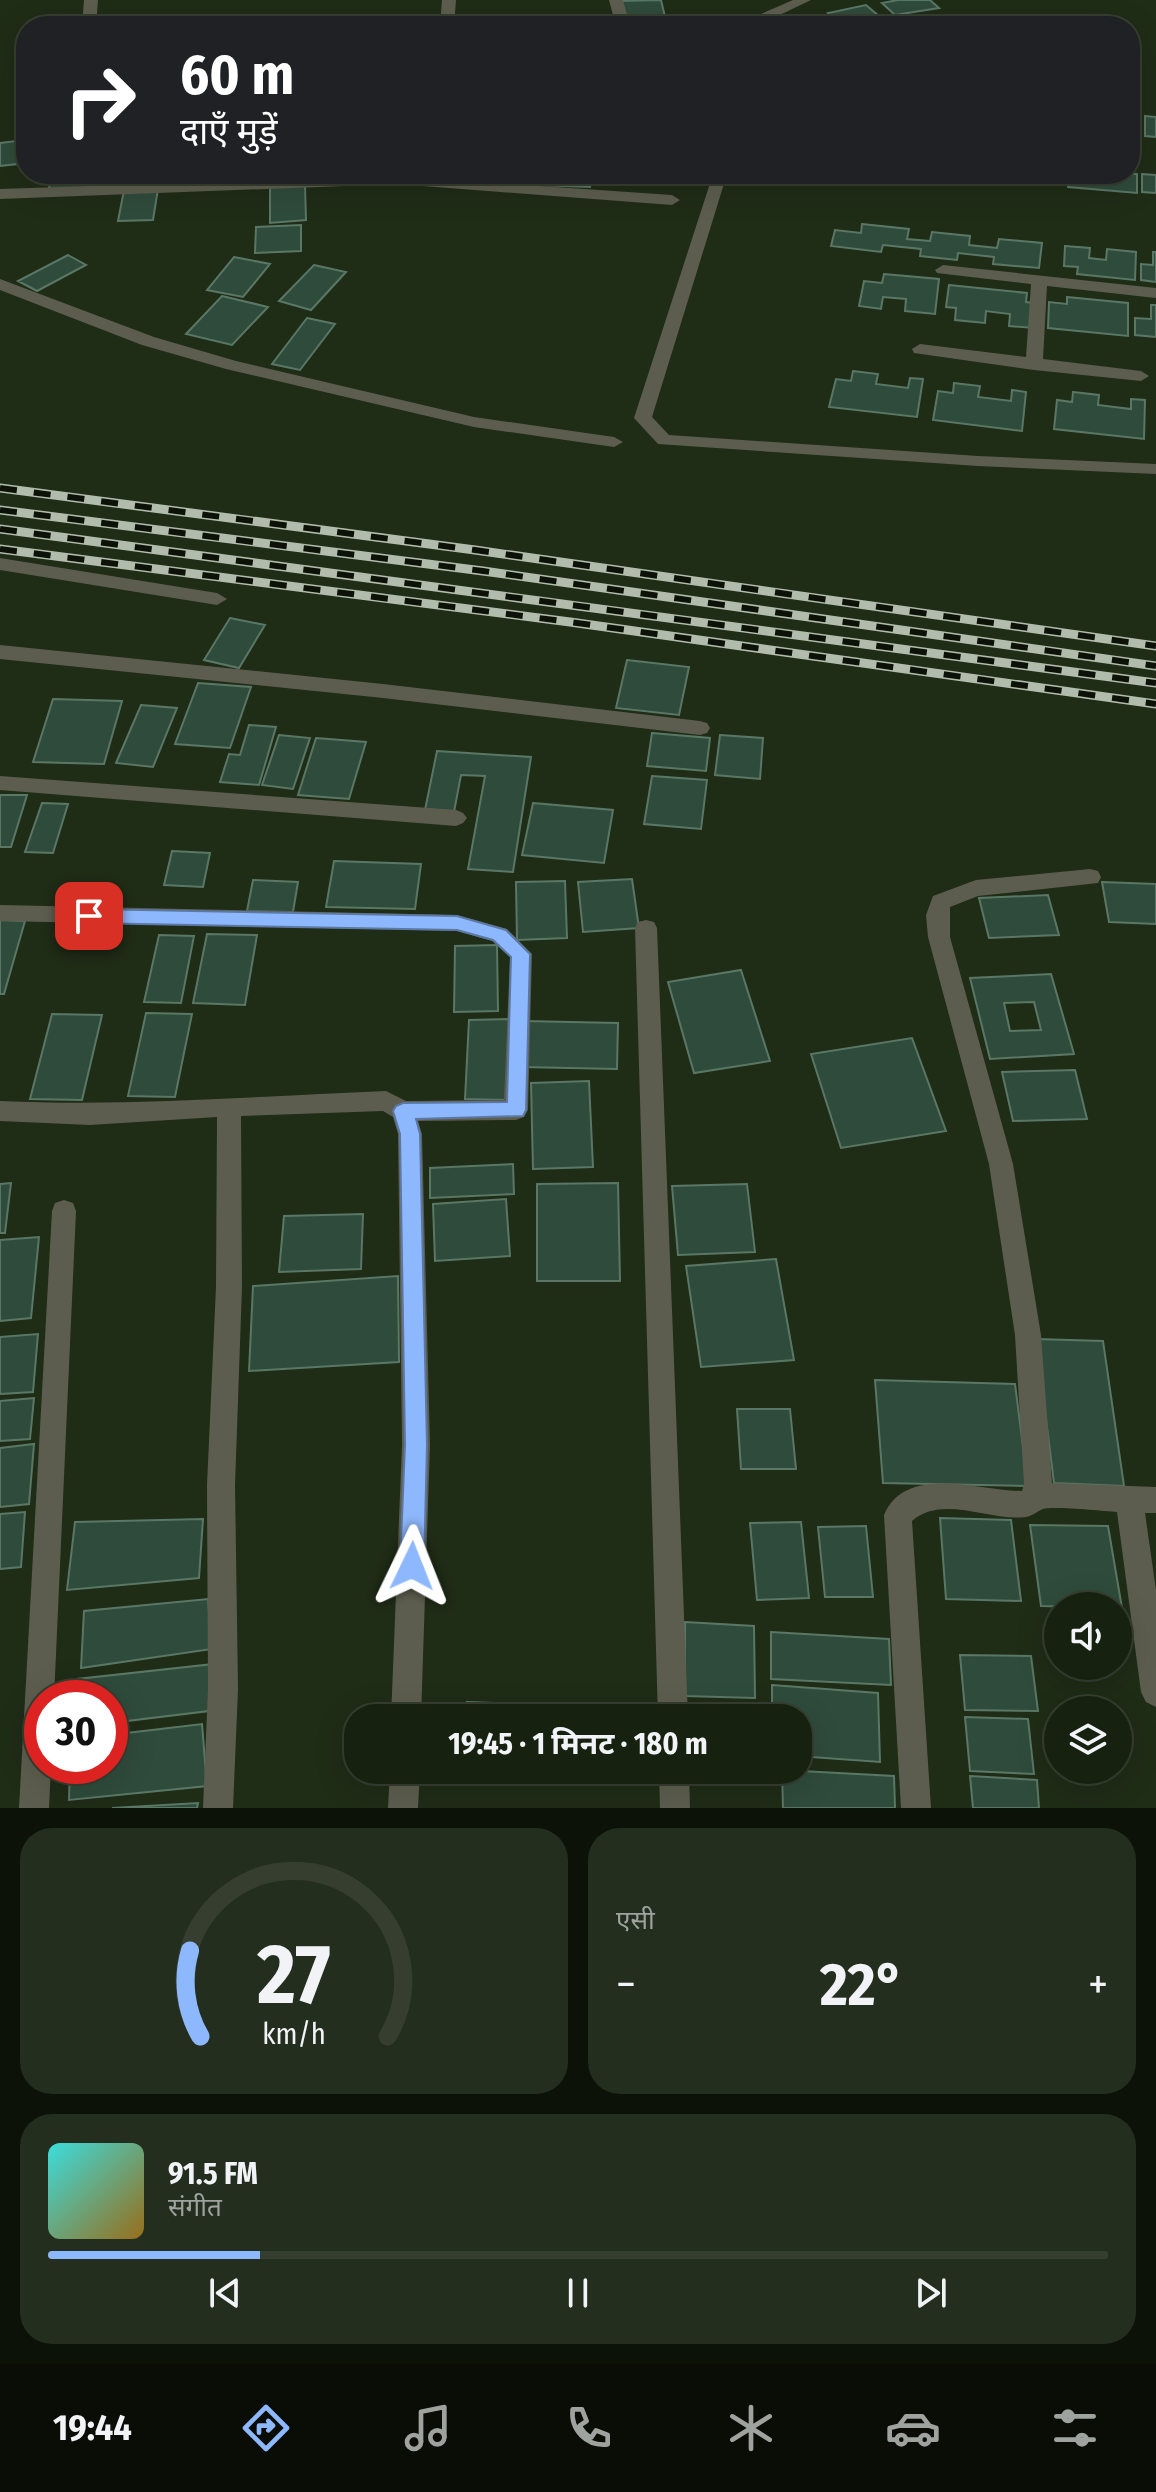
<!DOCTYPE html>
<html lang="hi">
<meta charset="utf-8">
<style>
:root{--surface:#172110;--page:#242e1e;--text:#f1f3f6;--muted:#9ea39f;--line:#363e30;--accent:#8eb8fd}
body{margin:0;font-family:"Fira Sans Condensed","Noto Sans Devanagari",sans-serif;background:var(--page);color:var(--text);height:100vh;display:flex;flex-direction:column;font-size:30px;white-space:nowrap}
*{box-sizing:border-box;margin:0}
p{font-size:26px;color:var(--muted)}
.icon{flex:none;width:44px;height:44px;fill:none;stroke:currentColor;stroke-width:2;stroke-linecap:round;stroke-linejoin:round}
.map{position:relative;height:1808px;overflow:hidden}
.sheet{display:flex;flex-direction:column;gap:20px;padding:20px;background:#0d1209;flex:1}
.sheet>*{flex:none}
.guide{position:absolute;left:16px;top:16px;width:1124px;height:168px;border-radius:32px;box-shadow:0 8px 32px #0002,0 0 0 2px var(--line);background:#202124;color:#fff;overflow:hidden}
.buttons{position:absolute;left:1044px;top:1592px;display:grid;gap:16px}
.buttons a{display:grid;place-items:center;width:88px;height:88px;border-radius:50%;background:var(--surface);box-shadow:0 8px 32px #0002,0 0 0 2px var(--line);font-size:40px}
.speed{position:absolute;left:24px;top:1680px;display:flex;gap:16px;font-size:40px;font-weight:700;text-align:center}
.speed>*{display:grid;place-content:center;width:104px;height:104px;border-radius:50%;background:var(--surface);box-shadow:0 8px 32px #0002,0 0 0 2px var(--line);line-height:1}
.speed .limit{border:12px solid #d22;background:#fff;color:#111}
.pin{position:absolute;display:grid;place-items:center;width:68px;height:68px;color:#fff;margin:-34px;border-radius:16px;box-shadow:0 4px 12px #0006}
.me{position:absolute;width:88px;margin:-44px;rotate:2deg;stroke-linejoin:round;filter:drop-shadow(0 0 6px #0008)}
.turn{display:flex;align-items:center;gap:28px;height:168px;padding:0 32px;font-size:36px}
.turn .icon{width:104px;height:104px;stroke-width:2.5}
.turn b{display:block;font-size:56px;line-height:68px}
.big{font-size:60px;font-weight:700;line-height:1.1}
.sheet .widget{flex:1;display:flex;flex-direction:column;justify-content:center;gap:12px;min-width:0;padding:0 28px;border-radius:32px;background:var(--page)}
.sheet .dial{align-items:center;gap:0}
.dial svg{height:208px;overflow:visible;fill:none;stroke:var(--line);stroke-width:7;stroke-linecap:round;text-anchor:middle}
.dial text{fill:var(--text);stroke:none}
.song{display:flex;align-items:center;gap:24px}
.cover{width:96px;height:96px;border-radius:12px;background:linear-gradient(135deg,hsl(180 70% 55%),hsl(40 70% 35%))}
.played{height:8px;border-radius:4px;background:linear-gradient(90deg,var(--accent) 20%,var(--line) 20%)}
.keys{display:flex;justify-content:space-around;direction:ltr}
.heat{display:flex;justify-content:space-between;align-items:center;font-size:44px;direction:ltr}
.sheet .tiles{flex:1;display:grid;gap:20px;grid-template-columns:1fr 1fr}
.widget:last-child{grid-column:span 2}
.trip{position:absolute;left:344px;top:1704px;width:468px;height:80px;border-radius:32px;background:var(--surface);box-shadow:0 8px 32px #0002,0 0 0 2px var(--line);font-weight:700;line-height:80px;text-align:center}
.tabs{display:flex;height:128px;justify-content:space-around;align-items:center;background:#090d06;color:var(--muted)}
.tabs .icon{width:56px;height:56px}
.tabs .selected{color:var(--accent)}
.tabs b{font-size:36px;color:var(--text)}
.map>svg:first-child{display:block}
.building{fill:#2f4b3b;stroke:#5a7766;stroke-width:2;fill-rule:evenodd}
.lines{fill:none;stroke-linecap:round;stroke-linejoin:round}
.minor{fill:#5d5d4f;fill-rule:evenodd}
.rail-casing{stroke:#b2bcac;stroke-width:9}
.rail{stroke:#0d1209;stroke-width:6;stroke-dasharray:17;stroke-linecap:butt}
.route{fill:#8eb8fd;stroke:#5c78a4;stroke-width:2}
</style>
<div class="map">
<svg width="1156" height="1808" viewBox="0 0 1156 1808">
<rect width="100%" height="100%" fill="#1f2c16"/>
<path class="building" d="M661 0 667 25 623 26 619 1Z
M898 0H930L939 8 895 15 882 3Z
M866 5 880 17 841 25 828 13Z
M984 16 1014 19V26H983Z
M612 18 614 26H588L586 19Z
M1145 116 1156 117V137L1145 136Z
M24 140 26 163 0 166V143Z
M51 174H111L110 186 49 190Z
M226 174H268V178L226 181Z
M541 174H592L590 187 539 185Z
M1068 174H1137V193L1068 187Z
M1142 174 1156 175V193L1142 192Z
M305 185 306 220 270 223V187Z
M158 189 153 220 118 221 124 190Z
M862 224 909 229 907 239 930 241 932 232 970 236 969 245 997 248 999 239 1042 243 1039 268 993 264 994 257 958 253 957 260 920 256 921 249 883 245 881 252 831 246 835 230 861 233Z
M301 225V251L255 253 256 227Z
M1065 246 1090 248 1089 258 1106 260 1107 249 1136 252 1135 280 1077 274 1078 267 1064 266Z
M1153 252H1156V282L1141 280V264L1153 265Z
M68 255 86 265 37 291 18 281Z
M234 257 270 264 243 297 207 290Z
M314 265 346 272 311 310 279 301Z
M884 274 939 279 935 314 905 311 906 299 883 297 881 309 859 306 864 281 882 283Z
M949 285 1027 293 1026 302 1036 303 1034 328 1009 326 1010 314 986 311 985 323 955 320 956 308 946 307Z
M222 296 268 307 232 345 186 334Z
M1067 297 1128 303V336L1048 328 1049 302 1067 304Z
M1151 305H1156V337L1135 335V318L1151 319Z
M307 318 335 324 300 370 272 364Z
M853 371 878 374 876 384 908 388 910 378 923 379 917 417 829 407 836 379 851 381Z
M954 383 980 386 978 397 1011 401 1012 390 1026 392 1022 431 933 420 938 391 953 393Z
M1073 392 1099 395 1098 405 1131 409V399L1145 400 1144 439 1054 429 1057 400 1072 402Z
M230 618 265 625 239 668 204 660Z
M627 660 689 667 679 715 616 708Z
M198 683 251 687 230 748 175 744Z
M53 699 122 701 104 764 33 762Z
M141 705 177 708 153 767 116 763Z
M249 725 276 727 259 785 220 782 229 754 240 755Z
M652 733 710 738 706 771 647 766Z
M279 735 310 738 293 789 262 785Z
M720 735 763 738 760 779 715 775Z
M316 738 366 742 349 799 298 795Z
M437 751 531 757 513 872 468 869 485 776 461 775 454 812 425 810Z
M652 776 707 780 701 829 644 824Z
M0 795H27L11 847H0Z
M42 803 68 804 53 853 25 852Z
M533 803 613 810 604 863 522 855Z
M172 851 210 853 203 887 164 885Z
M334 861 421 864 415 909 326 907Z
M632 879 639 928 583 932 578 882Z
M253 880 298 882 293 912 247 911Z
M565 881 567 938 517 940 516 882Z
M1102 882 1156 884V924L1109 922Z
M1048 895 1059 935 989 938 979 898Z
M0 920 25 921 4 994H0Z
M207 934 257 935 245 1005 193 1003Z
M159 935 194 936 181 1003 144 1002Z
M497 945 498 1011 454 1012 455 946Z
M741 970 770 1061 694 1073 668 982Z
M1051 974 1074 1054 990 1059 970 978ZM1034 1002 1041 1030 1010 1031 1004 1003Z
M146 1013 192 1014 175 1097 128 1096Z
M52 1014 102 1015 82 1100 30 1099Z
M509 1019 506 1100 465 1099 469 1020Z
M524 1021 618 1023 617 1069 521 1067Z
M912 1038 946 1131 841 1148 811 1054Z
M1075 1070 1087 1119 1013 1121 1002 1072Z
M589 1081 593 1167 533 1169 531 1083Z
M513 1164 514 1194 430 1198V1168Z
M11 1183 5 1233H0V1184Z
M618 1183 620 1281H537V1184Z
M747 1184 755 1252 678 1255 672 1186Z
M506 1199 510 1256 435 1261 433 1204Z
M363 1214 361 1269 279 1272 284 1216Z
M39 1237 31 1318 0 1321V1240Z
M776 1259 794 1360 701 1367 686 1266Z
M398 1276 399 1362 249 1371 253 1286Z
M38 1334 33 1392 0 1394V1337Z
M1036 1339 1103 1341 1124 1486 1054 1483Z
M875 1380 1015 1384 1028 1486 883 1483Z
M34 1398 30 1439 0 1441V1401Z
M737 1409H790L796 1469H741Z
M34 1444 29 1504 0 1507V1448Z
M25 1512 21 1567 0 1569V1514Z
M940 1518 1011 1520 1021 1601 946 1599Z
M203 1519 199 1578 67 1590 75 1522Z
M801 1522 809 1598 757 1600 750 1523Z
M1030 1525 1108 1526 1122 1608 1041 1606Z
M866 1526 873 1597H825L818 1527Z
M208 1599 212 1649 81 1668 84 1611Z
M685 1622 754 1626 755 1698 685 1696Z
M771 1632 889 1639 891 1685 771 1679Z
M960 1655 1031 1656 1038 1711 965 1710Z
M214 1664 209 1711 110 1723V1698H76L77 1679Z
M772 1685 878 1693 880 1762 798 1756V1718H772Z
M467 1702 591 1706V1718H466Z
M684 1704 754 1707V1718H685Z
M965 1717 1028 1719 1034 1774 970 1771Z
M202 1724 207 1786 69 1800 70 1766H110V1735Z
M782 1770 894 1776 895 1808H783Z
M970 1776 1037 1780 1039 1808H973Z
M198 1803 197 1808H112Z"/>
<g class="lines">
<path class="minor" d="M84 0H98L96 26H82Z
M442 0H456L454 26H440Z
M609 0H623L630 26H616Z
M793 0H811L765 22 770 26H665L672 22 745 16 752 18Z
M713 174H727L652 417 669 435 978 456 1156 464V474L978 466 658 444 634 418Z
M397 176 672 195 680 200 672 205 397 184 0 199V189Z
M943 265 1156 288V298L1047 286 1043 359 1141 371 1149 376 1141 381 1034 370 914 353 912 349 920 344 1026 357 1031 284 937 273 935 270Z
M0 279 154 337 236 361 474 417 614 437 623 442 614 447 474 427 226 369 142 345 0 290Z
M0 558 217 593 227 599 217 605 0 570Z
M0 645 383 684 700 721 707 723 710 728 707 733 700 735 383 698 0 659Z
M0 776 456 810 463 813 467 818 463 823 456 826 0 790Z
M1090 869 1098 871 1101 877 1098 883 978 896 950 907V937L1013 1164 1041 1335 1052 1483 1156 1487V1513H1145L1156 1590V1707L1146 1702 1141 1692 1117 1512C1102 1511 1054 1506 1043 1509 1037 1511 1033 1516 1026 1517 990 1522 943 1494 912 1521L931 1808H901L884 1515C906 1463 980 1491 1022 1491L1024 1484 1015 1335 989 1164 928 937 926 915 933 896 976 880Z
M0 905 457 915 507 929 532 954 528 1110 524 1117 516 1120 418 1121 422 1134 430 1445 421 1718H391L402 1445 398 1134 393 1117 383 1111 241 1116 242 1287 235 1485 238 1689 233 1808H203L208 1689 207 1485 216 1287 217 1117 90 1125 0 1121V1101C129 1107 257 1096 386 1091L406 1101 504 1100 510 957 492 941 457 931 0 921Z
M646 920 654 922 657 928 688 1718H658L635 928 638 922Z
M64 1200 73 1203 76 1211 54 1698H42V1766H51L49 1808H19L52 1211 55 1203Z
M390 1770H420L418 1808H388Z
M659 1770H689L690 1808H660Z"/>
<defs>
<path id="rail" d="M0 488 475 550 1156 646
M0 510 483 571 1156 666
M0 529 1156 683
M0 549 570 622 1156 704"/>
</defs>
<use href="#rail" class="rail-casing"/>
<use href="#rail" class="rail"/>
</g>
<path class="route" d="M89 909 457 916 506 930 530 954 526 1110 523 1116 416 1119 420 1134 427 1445 424 1566 420 1574 412 1577 403 1574 400 1566 405 1445 400 1134 393 1111 396 1106 403 1103 507 1102 511 957 493 940 457 930 89 923 80 916Z"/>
</svg>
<div class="buttons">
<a><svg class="icon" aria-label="sound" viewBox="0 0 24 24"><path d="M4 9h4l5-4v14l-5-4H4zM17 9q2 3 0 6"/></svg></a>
<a><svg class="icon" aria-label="layers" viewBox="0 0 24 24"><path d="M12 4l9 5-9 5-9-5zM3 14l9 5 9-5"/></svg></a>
</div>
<div class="speed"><div class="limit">30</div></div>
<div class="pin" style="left:89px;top:916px;background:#d93025"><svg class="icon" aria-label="arrive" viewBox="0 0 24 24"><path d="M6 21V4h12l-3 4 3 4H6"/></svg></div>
<svg class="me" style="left:412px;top:1566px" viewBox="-20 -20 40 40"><path d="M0-17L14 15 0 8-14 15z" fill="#8eb8fd" stroke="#fff" stroke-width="4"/></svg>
<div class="trip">19:45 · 1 मिनट · 180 m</div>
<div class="guide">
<div class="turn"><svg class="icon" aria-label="right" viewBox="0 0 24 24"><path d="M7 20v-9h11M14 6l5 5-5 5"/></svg><div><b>60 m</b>दाएँ मुड़ें</div></div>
</div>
</div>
<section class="sheet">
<div class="tiles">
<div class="widget dial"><svg viewBox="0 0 100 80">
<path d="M14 69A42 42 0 1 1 86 69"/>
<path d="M14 69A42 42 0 0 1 10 36" stroke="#8eb8fd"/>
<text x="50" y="56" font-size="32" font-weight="700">27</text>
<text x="50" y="72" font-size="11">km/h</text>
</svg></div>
<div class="widget"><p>एसी</p>
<div class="heat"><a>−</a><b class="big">22°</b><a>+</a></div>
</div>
<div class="widget">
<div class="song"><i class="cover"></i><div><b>91.5 FM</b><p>संगीत</p></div></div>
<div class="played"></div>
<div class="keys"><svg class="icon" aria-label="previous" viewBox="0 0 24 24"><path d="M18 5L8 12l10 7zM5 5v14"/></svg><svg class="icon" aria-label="pause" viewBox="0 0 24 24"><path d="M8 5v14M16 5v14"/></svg><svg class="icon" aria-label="next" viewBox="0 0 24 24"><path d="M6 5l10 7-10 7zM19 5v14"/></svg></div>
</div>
</div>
</section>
<nav class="tabs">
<b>19:44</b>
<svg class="icon selected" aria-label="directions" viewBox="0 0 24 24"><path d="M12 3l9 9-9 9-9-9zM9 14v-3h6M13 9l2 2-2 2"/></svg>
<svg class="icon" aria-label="music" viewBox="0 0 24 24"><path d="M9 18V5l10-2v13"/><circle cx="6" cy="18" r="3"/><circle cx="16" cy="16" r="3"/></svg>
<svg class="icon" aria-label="phone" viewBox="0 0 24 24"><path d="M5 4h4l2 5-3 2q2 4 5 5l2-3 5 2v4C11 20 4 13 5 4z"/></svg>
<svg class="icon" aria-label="climate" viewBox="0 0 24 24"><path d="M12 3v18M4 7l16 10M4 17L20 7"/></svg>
<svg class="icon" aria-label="car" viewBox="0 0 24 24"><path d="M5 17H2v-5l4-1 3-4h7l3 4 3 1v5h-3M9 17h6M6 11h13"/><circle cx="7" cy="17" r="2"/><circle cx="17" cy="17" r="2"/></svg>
<svg class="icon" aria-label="filters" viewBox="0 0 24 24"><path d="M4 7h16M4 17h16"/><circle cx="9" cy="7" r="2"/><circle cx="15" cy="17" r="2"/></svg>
</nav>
